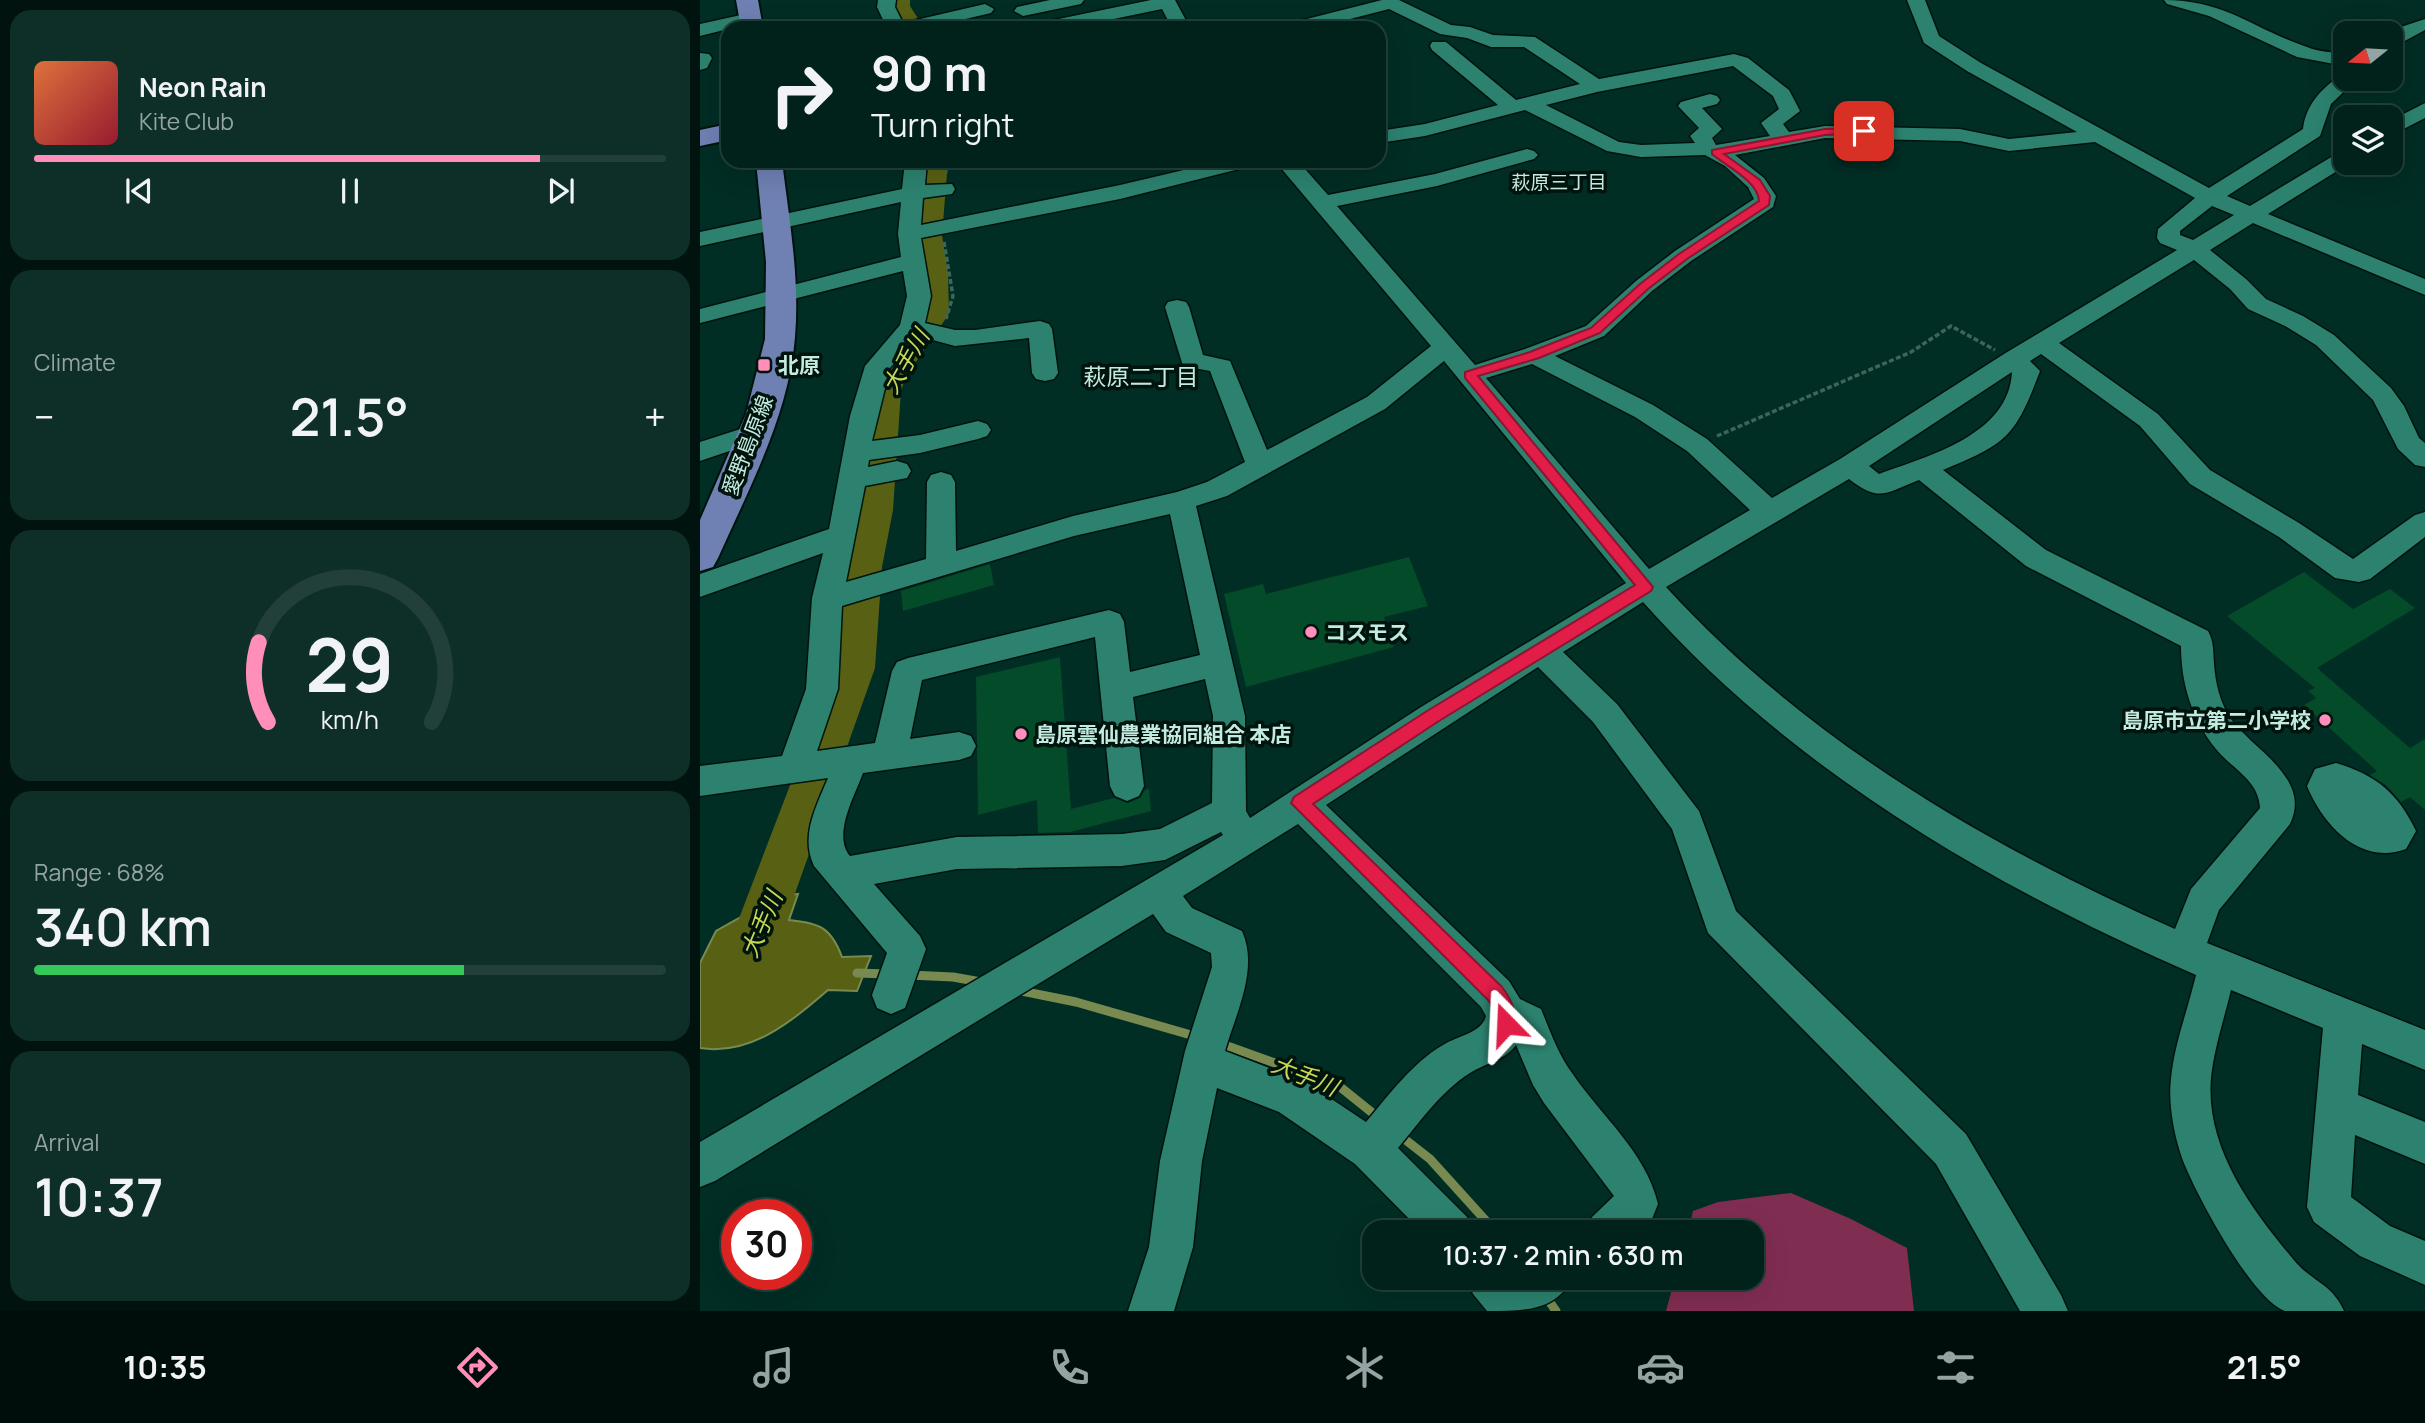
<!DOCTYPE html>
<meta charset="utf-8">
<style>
:root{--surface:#00221b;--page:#0e2f28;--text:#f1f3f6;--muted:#95a4a3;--line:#223f3a;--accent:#ff8ebb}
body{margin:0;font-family:Manrope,"Noto Sans JP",sans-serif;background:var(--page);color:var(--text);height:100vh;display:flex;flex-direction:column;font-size:26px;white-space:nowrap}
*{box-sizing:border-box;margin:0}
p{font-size:23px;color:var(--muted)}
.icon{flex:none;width:38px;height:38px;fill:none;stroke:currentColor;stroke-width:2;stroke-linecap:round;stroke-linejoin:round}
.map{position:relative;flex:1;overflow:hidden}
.panel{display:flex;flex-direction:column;gap:10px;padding:10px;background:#00130f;width:700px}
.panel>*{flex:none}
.hud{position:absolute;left:21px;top:21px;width:665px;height:147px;border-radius:21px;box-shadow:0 7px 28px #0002,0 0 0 2px var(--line);background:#00221b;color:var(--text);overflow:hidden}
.needle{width:46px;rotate:252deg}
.controls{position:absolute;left:1633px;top:21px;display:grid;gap:14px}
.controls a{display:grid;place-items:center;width:70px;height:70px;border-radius:14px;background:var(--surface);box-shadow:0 7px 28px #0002,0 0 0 2px var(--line);font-size:35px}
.speed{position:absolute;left:21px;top:1199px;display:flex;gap:14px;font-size:35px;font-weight:700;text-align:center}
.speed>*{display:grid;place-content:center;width:91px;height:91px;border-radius:50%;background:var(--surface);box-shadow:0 7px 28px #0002,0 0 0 2px var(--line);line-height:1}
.speed .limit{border:10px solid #d22;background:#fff;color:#111}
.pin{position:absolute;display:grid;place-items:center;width:60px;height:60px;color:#fff;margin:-30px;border-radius:14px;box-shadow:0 4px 10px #0006}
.me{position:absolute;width:77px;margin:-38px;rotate:339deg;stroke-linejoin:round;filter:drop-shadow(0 0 5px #0008)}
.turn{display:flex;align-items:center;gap:24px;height:147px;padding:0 35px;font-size:32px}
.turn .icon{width:91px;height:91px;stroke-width:2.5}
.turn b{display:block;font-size:49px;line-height:60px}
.big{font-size:52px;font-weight:600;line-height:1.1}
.panel .card{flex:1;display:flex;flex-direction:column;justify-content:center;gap:10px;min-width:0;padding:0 24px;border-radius:21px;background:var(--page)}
.panel .dial{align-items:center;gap:0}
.dial svg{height:182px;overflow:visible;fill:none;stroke:var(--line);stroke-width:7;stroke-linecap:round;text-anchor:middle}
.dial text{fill:var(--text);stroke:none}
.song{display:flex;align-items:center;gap:21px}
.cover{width:84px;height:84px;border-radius:10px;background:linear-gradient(135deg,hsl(20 70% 55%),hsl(350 70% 35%))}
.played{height:7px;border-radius:4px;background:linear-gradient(90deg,var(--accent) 80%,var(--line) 80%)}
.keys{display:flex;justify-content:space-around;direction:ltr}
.heat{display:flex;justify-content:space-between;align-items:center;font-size:38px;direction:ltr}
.charge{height:10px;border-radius:5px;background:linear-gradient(90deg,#34c759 68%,var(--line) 0)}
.trip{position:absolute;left:662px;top:1220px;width:402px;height:70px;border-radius:21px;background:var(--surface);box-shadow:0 7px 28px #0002,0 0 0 2px var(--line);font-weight:600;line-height:70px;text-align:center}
.tabs{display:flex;height:112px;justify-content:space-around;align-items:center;background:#000e0b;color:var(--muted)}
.tabs .icon{width:49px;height:49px}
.tabs .selected{color:var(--accent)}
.tabs b{font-size:32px;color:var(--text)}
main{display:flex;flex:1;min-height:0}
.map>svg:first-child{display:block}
.forest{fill:#802d52}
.water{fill:#586113;stroke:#788a50;stroke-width:2}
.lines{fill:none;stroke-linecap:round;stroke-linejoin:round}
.stream{stroke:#788a50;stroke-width:9}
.river{fill:#586113;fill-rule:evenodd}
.building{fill:#044b2a}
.minor-casing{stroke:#00130d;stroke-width:3}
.major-casing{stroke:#00130d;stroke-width:4}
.path-far1{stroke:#3b665c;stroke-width:2.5;stroke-dasharray:4.5 2.5;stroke-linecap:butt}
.path{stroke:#3b665c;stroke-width:3.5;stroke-dasharray:5 2.5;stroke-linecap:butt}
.minor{fill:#2c826f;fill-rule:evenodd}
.major{fill:#6f80b2;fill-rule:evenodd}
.route{fill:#e11d48;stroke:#92132f;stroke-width:2}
.poi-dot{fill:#ff8ebb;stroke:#00130d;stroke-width:2.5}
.labels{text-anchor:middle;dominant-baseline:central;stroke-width:7;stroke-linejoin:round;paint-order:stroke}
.far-neighbourhood-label{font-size:19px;fill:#c4ebe0;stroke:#00130d}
.poi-label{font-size:21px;font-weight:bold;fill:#c4ebe0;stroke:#00130d;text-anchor:start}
.street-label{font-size:21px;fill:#c4ebe0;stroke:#00130d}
.water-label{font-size:23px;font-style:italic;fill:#c7d758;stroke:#00130d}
.neighbourhood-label{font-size:23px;fill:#c4ebe0;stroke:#00130d}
</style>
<main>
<section class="panel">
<div class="card">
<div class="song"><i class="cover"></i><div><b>Neon Rain</b><p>Kite Club</p></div></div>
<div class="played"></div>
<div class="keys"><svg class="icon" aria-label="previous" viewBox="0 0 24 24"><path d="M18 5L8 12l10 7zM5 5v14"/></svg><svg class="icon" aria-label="pause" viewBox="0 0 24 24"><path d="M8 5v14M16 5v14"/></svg><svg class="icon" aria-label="next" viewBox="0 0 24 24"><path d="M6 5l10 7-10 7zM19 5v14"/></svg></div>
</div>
<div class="card"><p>Climate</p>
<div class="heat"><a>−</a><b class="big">21.5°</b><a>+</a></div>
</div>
<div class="card dial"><svg viewBox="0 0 100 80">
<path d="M14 69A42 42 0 1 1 86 69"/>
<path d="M14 69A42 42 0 0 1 10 34" stroke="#ff8ebb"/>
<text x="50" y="56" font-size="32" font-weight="700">29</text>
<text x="50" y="72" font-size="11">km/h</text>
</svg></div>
<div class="card"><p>Range · 68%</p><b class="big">340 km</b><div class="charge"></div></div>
<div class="card"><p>Arrival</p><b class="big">10:37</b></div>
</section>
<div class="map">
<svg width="1725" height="1311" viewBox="0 0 1725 1311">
<rect width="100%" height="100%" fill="#002d24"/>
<path class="forest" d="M1091 1193 1151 1219 1207 1248 1214 1311H966L975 1278H1052V1232H988L993 1211 1018 1202Z"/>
<path class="water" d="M98 894 89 920C119 923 131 927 142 957L171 956 157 991 128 990C92 1021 51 1056 0 1048V963L16 931 46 914 51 899Z"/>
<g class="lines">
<path class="stream" d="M157 973 187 974
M209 975 253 977 281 982
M316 990 376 1002 498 1037
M519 1043 639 1086 680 1119
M698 1134 730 1159 796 1232
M845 1295 856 1311"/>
<path class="river" d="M188 0H210V6L224 28H200L188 6Z
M220 161H248L242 235 248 273 249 314 206 376 201 391 193 510 182 567 175 668 76 947 69 963 52 970 35 963 28 947 135 668 144 567 157 510 167 391 178 368 217 314 218 273 212 235Z"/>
</g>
<path class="building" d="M709 557 728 606 684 617 694 647 546 687 524 594 563 584 566 594Z
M290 564 294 585 203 611 201 591Z
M1604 572 1653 609 1690 589 1715 608 1617 668 1710 748 1725 739V810L1710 797 1701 802 1686 785 1670 775 1677 771 1604 705 1616 698 1608 691 1615 688 1527 616Z
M360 657 371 809 414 798 428 803 440 798 445 790 449 789 451 811 370 832 338 833 337 800 278 815 276 677Z"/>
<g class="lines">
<defs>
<path id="minor" d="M178 0H196L195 7 203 23 285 4 294 9 291 13 227 28H187L177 7Z
M350 0H384L381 4 323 16 314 11 317 7Z
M451 0H475L490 28H472L462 9 370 28H335L344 22Z
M682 0H699L751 25 770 27 793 35 835 37 899 79 1034 54 1048 58 1089 90 1100 111 1083 124 1089 132 1125 126 1260 129 1309 139 1377 132 1267 71 1224 43 1207 0H1225L1239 36 1281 63 1509 188 1603 129C1606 104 1621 90 1640 75L1645 74V79H1657L1631 104 1620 136 1527 196 1550 206 1638 153 1645 151V163H1650L1568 214 1725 279V295L1553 223 1510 250 1546 279 1566 299 1603 316 1634 335 1691 388 1704 406 1719 438 1725 443V467L1715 465 1698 449 1673 400 1616 345 1585 326 1548 309 1530 289 1494 260 1359 343 1458 414 1510 470 1599 523 1653 559 1715 515 1725 512V537L1670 579 1659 582 1635 578 1579 537 1490 484 1440 426 1341 354 1330 361 1340 371C1315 437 1308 443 1243 470L1346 550 1508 631C1514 642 1513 651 1514 663 1515 682 1520 703 1531 719 1553 750 1612 778 1590 824L1519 910 1507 943 1725 1030V1070L1662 1044 1658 1095 1725 1122V1164L1655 1135 1651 1197 1690 1226 1725 1241V1285L1660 1256 1614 1222 1607 1207 1623 1028 1531 990C1524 1019 1514 1049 1511 1078 1505 1147 1551 1209 1593 1259 1610 1281 1632 1283 1644 1311 1629 1311 1598 1311 1585 1311 1552 1300 1494 1191 1482 1158 1474 1135 1468 1103 1471 1079 1474 1045 1488 1009 1496 975 1291 886 1093 771 943 602L863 652 917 704 999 811 1036 911 1266 1134 1361 1295 1368 1311H1320L1236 1164 1008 933 972 829 893 722 838 667 626 805 809 981 820 999 841 1009C850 1031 858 1054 872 1073 901 1116 946 1152 958 1204L952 1219 939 1232H885L892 1217 914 1196 844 1103 833 1085 816 1045C805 1060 786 1063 770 1073 741 1091 720 1122 698 1148L767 1217 774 1232H722L655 1164 579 1112 517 1088 502 1161 493 1247 474 1311H428L449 1247 460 1161 485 1051 512 967 511 953 466 932 453 914 15 1181 0 1187V1142L523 835 521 832 465 860 422 866 257 869 174 884 220 936 226 949 205 1008 191 1014 177 1008 172 995 187 953 114 866C100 836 116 807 128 778L0 796V766L82 756 106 689 112 598 123 553 0 597V574L129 529 150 416 165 366 200 325 207 296 203 271 0 323V309L201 257 198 234 201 202 0 246V232L202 189 205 161H227L225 185 252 184 255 189 252 194 223 198 221 225 420 185 522 161H559L555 165 420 199 221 238 231 296 225 323 255 330H275L340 321 349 324 352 329 358 373 354 379 345 381 336 379 332 373 329 338 255 346 218 336 190 368 172 441 220 435 278 421 287 424 291 430 287 436 278 439 220 453 169 460 168 467 197 461 207 464 211 471 207 478 165 486 146 582 226 559 227 482 231 475 241 472 251 475 255 482 256 551 373 516 477 492 507 482 545 462 510 371 483 366 465 307 468 302 477 300 486 302 489 307 503 355 530 361 567 450 667 397 731 346 575 161H598L628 195 735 174 827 149 834 151 838 155 834 159 737 186 637 206 775 365 825 349 886 326 936 281 975 251 1054 199 1048 187 1025 166 1005 155 941 157 907 151 825 110 725 136 679 143V131L725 124 798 105 732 50 730 46 732 42H746L816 100 880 84 824 47H791L767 38 740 34 689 9 615 28H584L587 24ZM1033 66 1073 96 1079 109 1061 123 1070 136 1016 145 1012 138 1022 129 1002 108 1017 104 1020 100 1017 96 1010 94 981 102 978 106 999 128 990 136 995 143 941 145 919 142 846 105 897 92ZM1125 138 1260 141 1309 151 1395 142 1495 198 1458 229 1457 238 1460 243 1477 250 1304 354 1140 459 1072 498 1007 439 953 405 855 356 904 336 952 291 991 261 1073 207 1076 196 1064 178 1035 155ZM1512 206 1534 215 1493 240 1480 235V231ZM744 361 926 583 721 707 550 818 546 811 545 716 496 506 527 496 685 409ZM832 364 935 417 987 451 1050 510 949 569 786 378ZM1312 372C1309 435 1228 456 1179 474L1169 466ZM1149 479C1180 503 1185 493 1219 480L1326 566 1481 646C1481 683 1492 720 1516 749 1532 769 1559 780 1560 808L1491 889 1475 929C1287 846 1106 740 966 587ZM470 514 500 655 430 672 424 622 420 614 409 610 208 658 197 662 192 671 175 743 117 751 138 689 142 606 374 536ZM395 637 410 786 415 796 427 801 439 796 444 786 433 697 505 679 513 716 512 803 460 829 422 834 257 837 150 856C132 835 155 795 163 773L259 760 271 756 276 746 271 736 259 732 210 739 222 680ZM598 824 781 1007 786 1016C782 1033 757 1036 743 1045 712 1063 689 1095 666 1122L606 1082 525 1051C536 1013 559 969 542 931L492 908 483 896Z
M1464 0C1526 0 1553 29 1607 47 1619 52 1633 52 1645 54V66L1597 57 1509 16 1467 4Z
M50 13 59 18 56 22 0 36V24Z
M1725 19V30L1690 49V34L1698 28Z
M0 53 9 54 12 58 7 68 0 70Z
M1725 103V118L1690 136V121Z
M56 424 65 427 69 433 65 439 0 461V442Z
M1636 763C1676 775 1698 793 1716 831L1706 849C1660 866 1623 825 1607 786L1615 769Z
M767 1278H873C855 1311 826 1311 787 1311L773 1294Z"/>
<path id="major" d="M36 0H58L63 28H41Z
M28 124V140L0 146V130Z
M56 161H82C89 219 100 278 95 337 89 415 49 488 18 558L13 567 0 571V520L46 414 65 339 66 262Z"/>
</defs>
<use href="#minor" class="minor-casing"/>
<use href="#major" class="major-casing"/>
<path class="path-far1" d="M246 174 247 161"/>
<path class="path" d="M244 242 253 296 246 319
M1017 436 1211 352 1251 326 1295 350"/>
<use href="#minor" class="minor"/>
<use href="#major" class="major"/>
</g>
<path class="route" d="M1164 128 1167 129V133L1125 135 1024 154 1060 180 1070 196 1069 205 987 259 948 289 900 333 839 358 778 376 953 587 951 591 739 721 613 804 802 987C811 999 820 1017 813 1031L806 1034 799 1031 793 1007 788 1000 591 803 594 797 727 711 935 585 765 378V372L830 352 891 328 940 284 979 254 1059 201C1058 181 1026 166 1012 154V150L1125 129Z"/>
<g class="poi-dot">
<rect x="57" y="358" width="14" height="14" rx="3.5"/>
<circle cx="611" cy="632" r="7"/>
<circle cx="1625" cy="720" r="7"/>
<circle cx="321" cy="734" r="7"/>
</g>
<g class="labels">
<g class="far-neighbourhood-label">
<text x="859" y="182">萩原三丁目</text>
</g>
<g class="poi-label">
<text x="78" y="365">北原</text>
<text x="625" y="632">コスモス</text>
<text x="1611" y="720" text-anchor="end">島原市立第二小学校</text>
<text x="335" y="734">島原雲仙農業協同組合 本店</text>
</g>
<g class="street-label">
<text transform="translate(47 445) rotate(-69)">愛野島原線</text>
</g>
<g class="water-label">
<text transform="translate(205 361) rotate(-60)">大手川</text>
<text transform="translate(61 924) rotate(-67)">大手川</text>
<text transform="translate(605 1075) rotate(22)">大手川</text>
</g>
<g class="neighbourhood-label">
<text x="441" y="376">萩原二丁目</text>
</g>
</g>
</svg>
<div class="controls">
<a><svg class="needle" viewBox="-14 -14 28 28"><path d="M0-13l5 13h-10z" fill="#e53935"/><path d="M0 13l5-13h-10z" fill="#95a4a3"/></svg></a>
<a><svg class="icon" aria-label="layers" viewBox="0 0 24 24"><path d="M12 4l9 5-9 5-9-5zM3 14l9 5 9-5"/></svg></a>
</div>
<div class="speed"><div class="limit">30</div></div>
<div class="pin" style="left:1164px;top:131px;background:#d93025"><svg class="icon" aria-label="arrive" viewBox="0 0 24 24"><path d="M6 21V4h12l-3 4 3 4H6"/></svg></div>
<svg class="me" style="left:806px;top:1024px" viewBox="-20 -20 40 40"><path d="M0-17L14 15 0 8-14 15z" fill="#e11d48" stroke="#fff" stroke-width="4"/></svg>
<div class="trip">10:37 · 2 min · 630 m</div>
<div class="hud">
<div class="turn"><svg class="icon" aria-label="right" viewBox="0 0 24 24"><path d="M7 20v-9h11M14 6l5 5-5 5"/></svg><div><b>90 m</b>Turn right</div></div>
</div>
</div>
</main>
<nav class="tabs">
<b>10:35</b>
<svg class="icon selected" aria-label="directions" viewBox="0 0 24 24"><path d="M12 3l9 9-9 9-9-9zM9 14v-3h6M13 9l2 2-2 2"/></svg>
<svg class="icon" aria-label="music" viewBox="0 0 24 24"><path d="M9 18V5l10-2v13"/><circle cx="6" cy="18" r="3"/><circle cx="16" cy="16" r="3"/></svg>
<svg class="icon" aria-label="phone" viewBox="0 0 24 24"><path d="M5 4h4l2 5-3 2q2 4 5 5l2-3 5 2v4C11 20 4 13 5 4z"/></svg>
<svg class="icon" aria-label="climate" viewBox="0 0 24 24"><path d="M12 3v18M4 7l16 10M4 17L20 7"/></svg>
<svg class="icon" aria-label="car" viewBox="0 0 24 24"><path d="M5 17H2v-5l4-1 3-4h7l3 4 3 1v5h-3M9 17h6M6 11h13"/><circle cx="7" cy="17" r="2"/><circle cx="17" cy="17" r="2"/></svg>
<svg class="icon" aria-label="filters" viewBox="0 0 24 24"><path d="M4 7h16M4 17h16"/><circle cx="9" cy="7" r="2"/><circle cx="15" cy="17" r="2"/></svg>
<b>21.5°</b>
</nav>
